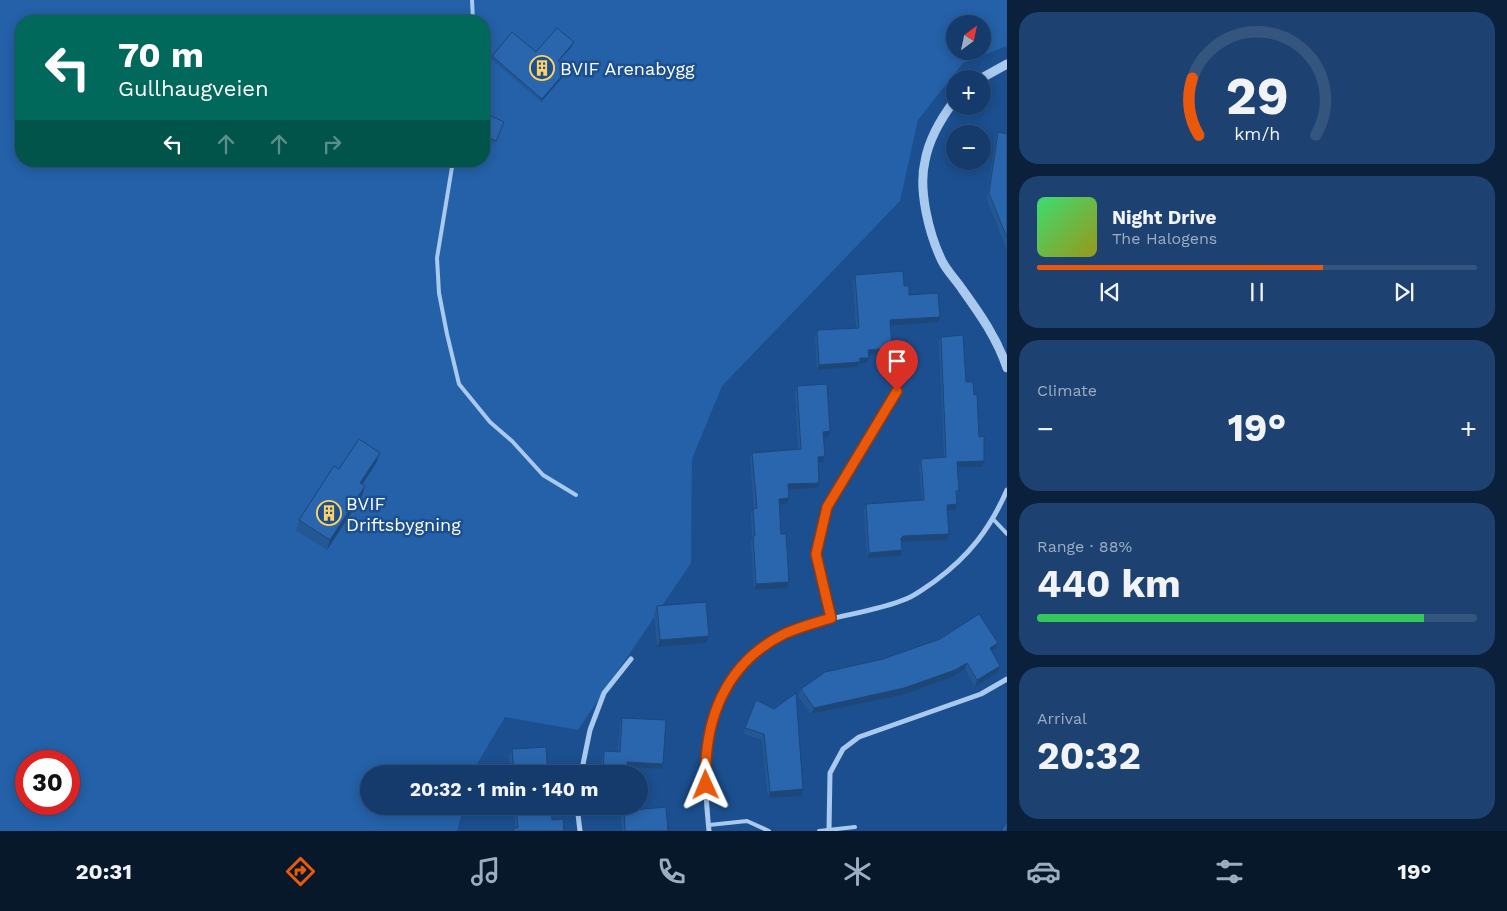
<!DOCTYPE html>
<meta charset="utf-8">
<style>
:root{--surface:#143b6b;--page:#1d4271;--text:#f1f3f6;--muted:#9dadc1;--line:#33557e;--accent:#ea580c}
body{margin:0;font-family:"Work Sans",sans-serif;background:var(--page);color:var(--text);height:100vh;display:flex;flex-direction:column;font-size:19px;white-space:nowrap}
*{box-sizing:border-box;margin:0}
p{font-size:16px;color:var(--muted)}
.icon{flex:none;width:28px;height:28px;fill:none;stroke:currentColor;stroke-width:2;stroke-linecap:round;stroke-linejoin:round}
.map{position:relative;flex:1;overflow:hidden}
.panel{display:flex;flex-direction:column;gap:12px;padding:12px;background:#0b203b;width:500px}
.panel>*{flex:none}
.banner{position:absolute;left:15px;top:15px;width:475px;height:152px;border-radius:20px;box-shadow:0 2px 12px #0003,0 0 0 1px var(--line);background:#00695c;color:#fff;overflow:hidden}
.needle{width:32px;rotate:33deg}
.controls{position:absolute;left:946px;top:15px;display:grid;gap:10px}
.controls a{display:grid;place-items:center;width:45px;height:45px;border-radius:50%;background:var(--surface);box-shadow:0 2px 12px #0003,0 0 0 1px var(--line);font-size:25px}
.speed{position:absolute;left:15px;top:750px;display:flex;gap:10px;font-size:25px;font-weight:700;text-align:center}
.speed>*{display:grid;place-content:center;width:65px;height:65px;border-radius:50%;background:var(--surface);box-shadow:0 2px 12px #0003,0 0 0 1px var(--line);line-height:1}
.speed .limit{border:8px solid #d22;background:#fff;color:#111}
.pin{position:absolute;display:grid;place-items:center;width:42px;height:42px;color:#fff;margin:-51px -21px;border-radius:50% 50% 50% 0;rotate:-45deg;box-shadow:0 0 5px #0007}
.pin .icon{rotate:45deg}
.me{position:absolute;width:55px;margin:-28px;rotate:359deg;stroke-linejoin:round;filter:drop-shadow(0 0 4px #0008)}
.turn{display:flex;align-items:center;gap:18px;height:105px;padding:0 20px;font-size:22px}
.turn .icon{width:65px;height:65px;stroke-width:2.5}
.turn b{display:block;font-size:35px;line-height:42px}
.lanes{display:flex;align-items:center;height:48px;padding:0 20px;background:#0003;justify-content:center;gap:25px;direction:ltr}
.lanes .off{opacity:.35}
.big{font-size:38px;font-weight:700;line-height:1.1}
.panel .widget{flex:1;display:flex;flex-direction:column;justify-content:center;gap:8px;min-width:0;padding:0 18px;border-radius:20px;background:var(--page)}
.panel .dial{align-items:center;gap:0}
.dial svg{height:130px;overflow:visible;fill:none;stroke:var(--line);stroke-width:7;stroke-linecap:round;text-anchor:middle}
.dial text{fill:var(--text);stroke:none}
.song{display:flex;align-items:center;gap:15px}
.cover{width:60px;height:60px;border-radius:8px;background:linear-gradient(135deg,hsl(140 70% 55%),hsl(60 70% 35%))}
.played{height:5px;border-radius:2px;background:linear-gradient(90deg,var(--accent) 65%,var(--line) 65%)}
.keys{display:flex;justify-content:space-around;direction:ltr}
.heat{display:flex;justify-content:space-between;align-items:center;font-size:28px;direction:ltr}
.charge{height:8px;border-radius:4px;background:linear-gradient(90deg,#34c759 88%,var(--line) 0)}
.trip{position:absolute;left:360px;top:765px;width:288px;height:50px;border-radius:25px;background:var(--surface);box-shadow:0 2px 12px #0003,0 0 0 1px var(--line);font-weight:700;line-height:50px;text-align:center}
.tabs{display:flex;height:80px;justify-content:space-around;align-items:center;background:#08182b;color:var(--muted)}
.tabs .icon{width:35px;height:35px}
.tabs .current{color:var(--accent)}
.tabs b{font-size:22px;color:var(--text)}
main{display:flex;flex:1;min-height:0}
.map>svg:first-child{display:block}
.green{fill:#2461a8;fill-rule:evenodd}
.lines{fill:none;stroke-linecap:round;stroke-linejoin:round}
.service{stroke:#a9c9ee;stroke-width:4}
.minor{stroke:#a9c9ee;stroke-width:5}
.tertiary{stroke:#a9c9ee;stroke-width:9}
.wall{fill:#245895}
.shaded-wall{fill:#1d4779}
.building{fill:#2a66ad;stroke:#1d4779}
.route-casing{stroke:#983908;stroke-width:12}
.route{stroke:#ea580c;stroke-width:9}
.labels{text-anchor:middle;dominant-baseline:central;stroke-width:5;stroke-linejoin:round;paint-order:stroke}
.poi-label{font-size:18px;fill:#fff;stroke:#1b4f8f;text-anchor:start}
</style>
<main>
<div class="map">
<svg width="1007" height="831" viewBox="0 0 1007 831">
<rect width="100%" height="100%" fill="#1b4f8f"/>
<path class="green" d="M0 0H1007V46L963 63 918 120 900 201 722 386 692 459 691 563 578 730 505 717 477 764 474 774H369V806H464L457 831H0ZM21 21H484V161H21ZM955 24H982V51H955ZM26 761H69V804H26Z"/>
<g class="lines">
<path class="service" d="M472 0 473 21
M453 161 437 258 439 293 447 334 459 384 490 422 512 441 543 475 576 495
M993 519 1007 534
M709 825 747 821 769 831
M819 831 855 827"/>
<path class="minor" d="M831 618 816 554 827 507 897 391
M581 774 590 730 604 693 631 659
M577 806 580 831
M829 830 830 773 843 749 859 737 981 694 1007 679
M709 831C703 770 700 710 746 663 762 647 779 636 800 628 834 615 872 613 906 599 916 595 926 587 935 581 969 556 990 529 1007 490"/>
<path class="tertiary" d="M980 79 1007 64
M955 100C942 117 929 139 925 161 918 190 929 234 942 261 947 271 956 280 962 289 980 314 997 338 1007 368"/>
</g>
<path class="wall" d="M572 46 558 62 566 73 541 102 491 59 492 56 536 52Z
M484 122H504L494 144 484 139Z
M998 132 1007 134V250L987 200 995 138Z
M855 275 904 286 909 295 938 322 891 326 892 348 890 354 868 355 867 363 859 364 858 367 817 370 815 336 817 330 856 328 853 280Z
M941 337 974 395 982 467H957L959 491 956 497 957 504 955 510 947 511 949 534 947 540 901 542 900 556 867 558 864 510 866 504 922 500 919 464 921 459 944 457 939 342Z
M797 386 828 437H823L825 456 823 462H818L817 488 789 490 787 504 779 505 781 534 789 582 787 588 754 590 751 542 752 537 751 514 753 509H754L750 458 752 453 798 449 795 392Z
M376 463 362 484V496L327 550 296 530 299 520 339 469Z
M657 606 709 636 706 643 657 647 654 613Z
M998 643 995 649 992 652 1000 666 998 672 975 687 965 669 953 677 902 695 811 714 798 696 801 689Z
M756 700 803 789 801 796 768 798 762 740 743 734Z
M622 718 661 769 627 767V774H601L602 757 604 751 618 752 620 723Z
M512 749 548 774H511L509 756Z
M514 806H551L552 820 513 831 514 828H515Z
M624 811 668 831H622L621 817Z"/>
<path class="shaded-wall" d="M574 42 572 46 556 64 558 61Z
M567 70 566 73 541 102 542 99Z
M940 317 938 322 888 326 890 320Z
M892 348 890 354 866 355 868 350Z
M860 358H869L867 363 859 364 858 367 817 370 819 365Z
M830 431 828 437H821L823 432Z
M380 453 376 463 357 493 360 483Z
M825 456 823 462H816L818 457Z
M984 461 982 467H955L957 462Z
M819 483 817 488 786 490 788 484Z
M365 486 362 496 327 550 330 540Z
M789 498 787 504 777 505 779 499Z
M957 504 955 510 945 511 947 505Z
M949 534 947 540 901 542V538L903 536Z
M902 550 900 556 867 558 869 553Z
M789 582 787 588 754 590 756 584Z
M709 636 706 643 657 647 660 640Z
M998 643 995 649 987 655 990 648Z
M967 663 965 669 953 677 902 695 811 714 814 708Z
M1000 666 998 672 975 687 977 680Z
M627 762 663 764 661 769 625 767Z
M803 789 801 796 768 798 770 792Z"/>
<path class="building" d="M557 28 574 42 558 61 567 70 542 99 492 56 512 32 536 52Z
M487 114 504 122 496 141 484 135V122Z
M998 132 1007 134V238L989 193Z
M903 271 904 286H909V295L938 293 940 317 890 320 892 348 868 350 869 358H860V362L819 365 817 330 859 328 855 275Z
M963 335 966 382H973L974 395 977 394 979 437 984 436V461L957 462 959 491H956L957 504 947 505 949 534 903 536 901 538 902 550 869 553 866 504 924 500 921 459 946 457 941 337Z
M827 384 830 431 823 432 825 456 818 457 819 483 788 484 789 498 779 499 781 534H786L789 582 756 584 753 536H755L753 509 757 508 752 453 801 449 797 386Z
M359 439 380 453 360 483 365 486 330 540 299 520 334 466 339 469Z
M706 602 709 636 660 640 657 606Z
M979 614 998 643 990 648 1000 666 977 680 967 663 955 670 904 688 814 708 801 689 825 672 883 659 940 639Z
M796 693 803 789 770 792 764 734 745 728 756 700 774 709Z
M622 718 666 720 663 764 627 762V774H603L604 751 620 752Z
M546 747 548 774H514L512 749Z
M516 806H551L552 820 563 819 564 831H514V828H518Z
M666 807 668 831H625L624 811Z
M1007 822V831H1001Z"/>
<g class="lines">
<defs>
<path id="route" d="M706 785C703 722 724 664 784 634 799 627 815 623 831 618L816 554 827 507 897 391"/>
</defs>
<use href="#route" class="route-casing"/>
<use href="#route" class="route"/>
</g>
<defs>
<symbol id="building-ring" viewBox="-11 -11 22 22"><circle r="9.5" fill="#1b4f8f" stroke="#ffd166" stroke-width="1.5"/><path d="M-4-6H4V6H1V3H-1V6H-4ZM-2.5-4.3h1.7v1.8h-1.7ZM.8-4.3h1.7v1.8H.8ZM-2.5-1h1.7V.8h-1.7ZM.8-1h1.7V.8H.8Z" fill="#ffd166"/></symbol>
</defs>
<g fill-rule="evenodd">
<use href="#building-ring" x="528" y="54" width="28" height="28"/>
<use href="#building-ring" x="315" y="499" width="28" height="28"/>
</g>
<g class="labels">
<g class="poi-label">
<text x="560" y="68">BVIF Arenabygg</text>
<text x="346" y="503">BVIF<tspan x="346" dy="21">Driftsbygning</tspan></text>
</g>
</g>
</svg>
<div class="controls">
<a><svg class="needle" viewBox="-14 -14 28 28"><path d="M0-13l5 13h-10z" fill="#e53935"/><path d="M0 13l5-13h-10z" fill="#9dadc1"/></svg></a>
<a>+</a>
<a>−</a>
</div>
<div class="speed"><div class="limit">30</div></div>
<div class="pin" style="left:897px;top:391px;background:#d93025"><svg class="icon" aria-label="arrive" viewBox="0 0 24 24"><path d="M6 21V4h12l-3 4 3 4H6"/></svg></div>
<svg class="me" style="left:706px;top:785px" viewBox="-20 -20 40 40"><path d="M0-17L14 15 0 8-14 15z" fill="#ea580c" stroke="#fff" stroke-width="4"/></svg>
<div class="trip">20:32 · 1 min · 140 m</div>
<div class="banner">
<div class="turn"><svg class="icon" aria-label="left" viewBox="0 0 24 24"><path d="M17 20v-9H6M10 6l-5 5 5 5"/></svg><div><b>70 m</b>Gullhaugveien</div></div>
<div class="lanes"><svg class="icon" aria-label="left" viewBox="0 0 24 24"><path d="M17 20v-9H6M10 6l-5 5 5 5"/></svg><svg class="icon off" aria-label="ahead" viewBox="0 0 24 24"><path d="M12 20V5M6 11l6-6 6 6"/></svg><svg class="icon off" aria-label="ahead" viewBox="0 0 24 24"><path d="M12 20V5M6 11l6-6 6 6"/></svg><svg class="icon off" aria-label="right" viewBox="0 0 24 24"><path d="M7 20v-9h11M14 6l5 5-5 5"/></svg></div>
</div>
</div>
<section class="panel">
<div class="widget dial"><svg viewBox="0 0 100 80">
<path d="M14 69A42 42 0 1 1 86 69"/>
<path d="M14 69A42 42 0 0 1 10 34" stroke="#ea580c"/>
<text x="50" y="56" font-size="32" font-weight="700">29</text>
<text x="50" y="72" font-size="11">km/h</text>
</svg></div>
<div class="widget">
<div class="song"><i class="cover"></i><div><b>Night Drive</b><p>The Halogens</p></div></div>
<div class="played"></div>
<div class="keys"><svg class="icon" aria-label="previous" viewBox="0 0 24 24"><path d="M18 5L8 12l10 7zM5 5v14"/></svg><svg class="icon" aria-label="pause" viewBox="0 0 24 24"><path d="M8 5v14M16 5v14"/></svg><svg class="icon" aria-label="next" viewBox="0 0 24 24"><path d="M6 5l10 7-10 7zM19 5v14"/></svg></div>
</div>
<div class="widget"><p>Climate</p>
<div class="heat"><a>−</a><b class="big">19°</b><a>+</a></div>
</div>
<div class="widget"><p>Range · 88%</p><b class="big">440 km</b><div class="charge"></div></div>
<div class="widget"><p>Arrival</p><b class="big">20:32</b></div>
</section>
</main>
<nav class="tabs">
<b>20:31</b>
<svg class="icon current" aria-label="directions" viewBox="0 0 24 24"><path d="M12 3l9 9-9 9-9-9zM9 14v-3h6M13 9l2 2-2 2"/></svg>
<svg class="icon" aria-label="music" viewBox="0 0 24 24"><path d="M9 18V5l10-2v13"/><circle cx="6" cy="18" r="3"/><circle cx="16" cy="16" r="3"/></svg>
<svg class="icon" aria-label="phone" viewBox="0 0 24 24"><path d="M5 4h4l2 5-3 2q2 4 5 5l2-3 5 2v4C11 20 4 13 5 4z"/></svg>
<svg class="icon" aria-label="climate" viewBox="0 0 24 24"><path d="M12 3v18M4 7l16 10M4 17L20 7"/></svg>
<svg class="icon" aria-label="car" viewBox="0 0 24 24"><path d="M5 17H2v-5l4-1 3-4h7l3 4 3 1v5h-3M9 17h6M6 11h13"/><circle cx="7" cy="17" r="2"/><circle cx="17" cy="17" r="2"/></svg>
<svg class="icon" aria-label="filters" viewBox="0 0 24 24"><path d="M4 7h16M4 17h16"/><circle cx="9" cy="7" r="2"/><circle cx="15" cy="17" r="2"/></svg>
<b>19°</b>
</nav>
